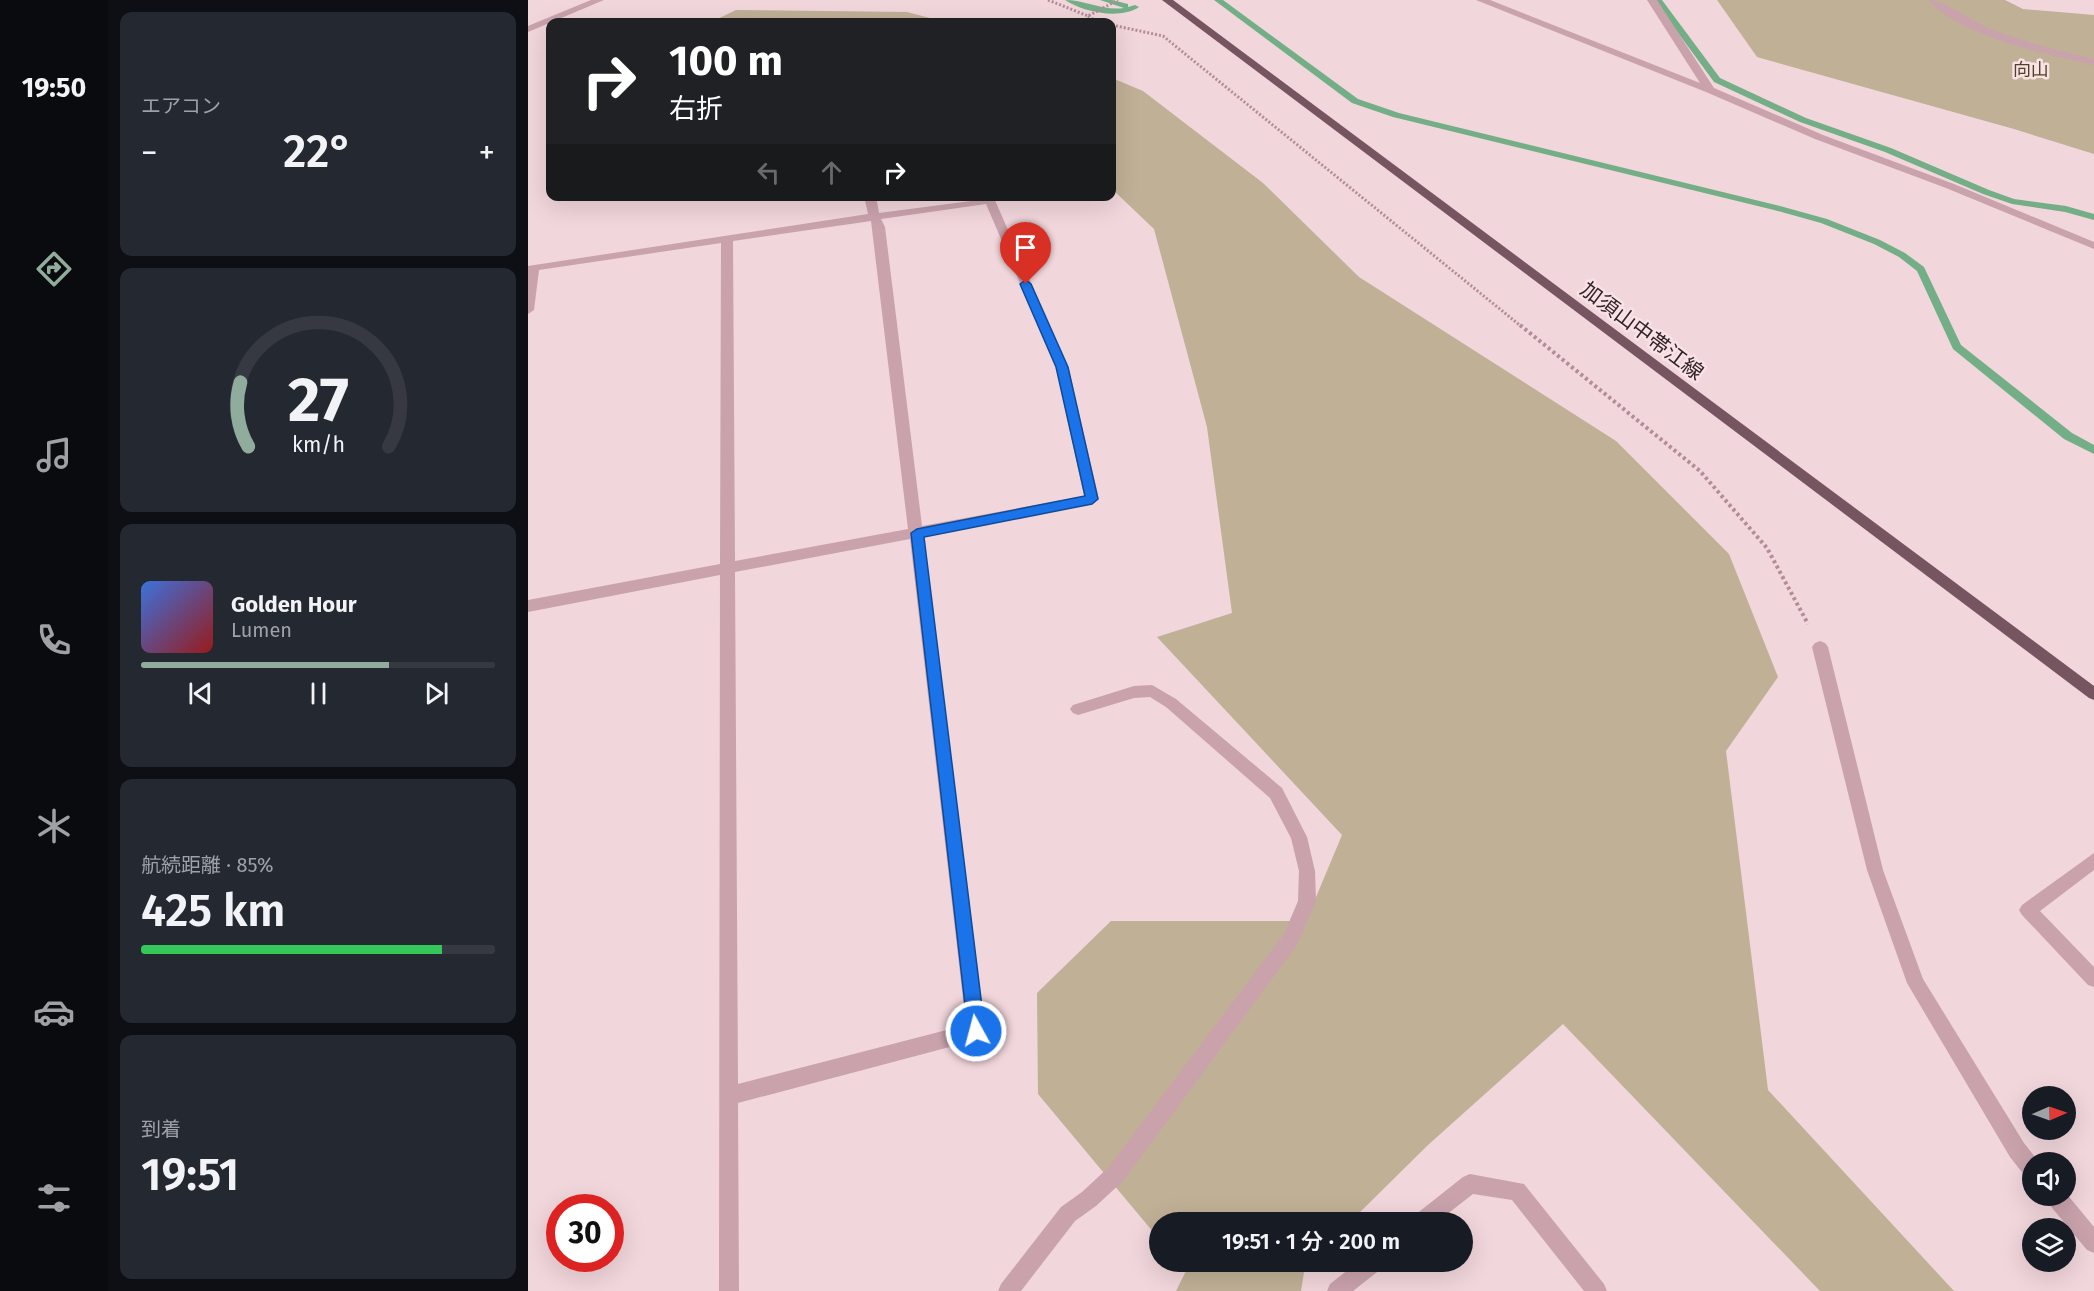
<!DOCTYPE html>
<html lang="ja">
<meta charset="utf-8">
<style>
:root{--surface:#171b24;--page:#242831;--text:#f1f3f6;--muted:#9ea1a6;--line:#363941;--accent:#90ac9c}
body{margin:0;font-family:"Fira Sans","Noto Sans JP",sans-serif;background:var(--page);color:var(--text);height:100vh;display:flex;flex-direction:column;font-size:22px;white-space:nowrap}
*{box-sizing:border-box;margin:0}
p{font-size:20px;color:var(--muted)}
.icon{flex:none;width:33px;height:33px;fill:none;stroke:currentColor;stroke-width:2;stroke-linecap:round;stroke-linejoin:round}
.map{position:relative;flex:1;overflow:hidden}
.sheet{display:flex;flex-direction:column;gap:12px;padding:12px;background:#0d0f14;width:420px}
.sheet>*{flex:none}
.top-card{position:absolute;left:18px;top:18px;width:570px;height:183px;border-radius:12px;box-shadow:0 6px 24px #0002;background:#202124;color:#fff;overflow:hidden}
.needle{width:39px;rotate:88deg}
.buttons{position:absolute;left:1494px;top:1086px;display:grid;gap:12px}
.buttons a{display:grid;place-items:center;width:54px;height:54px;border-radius:50%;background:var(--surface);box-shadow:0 6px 24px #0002;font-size:30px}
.speed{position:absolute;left:18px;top:1194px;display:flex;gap:12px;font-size:30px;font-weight:700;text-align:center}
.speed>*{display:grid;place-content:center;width:78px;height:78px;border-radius:50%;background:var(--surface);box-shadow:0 6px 24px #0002;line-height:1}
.speed .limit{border:9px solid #d22;background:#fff;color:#111}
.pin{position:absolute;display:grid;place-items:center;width:51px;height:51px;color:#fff;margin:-62px -26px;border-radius:50% 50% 50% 0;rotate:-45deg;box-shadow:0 0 6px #0007}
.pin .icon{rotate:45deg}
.me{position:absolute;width:66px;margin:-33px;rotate:353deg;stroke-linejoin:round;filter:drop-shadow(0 0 4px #0008)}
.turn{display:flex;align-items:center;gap:21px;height:126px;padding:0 24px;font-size:27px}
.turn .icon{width:78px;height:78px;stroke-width:2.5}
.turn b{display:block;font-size:42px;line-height:51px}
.lanes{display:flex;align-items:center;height:57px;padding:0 24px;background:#0003;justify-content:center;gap:30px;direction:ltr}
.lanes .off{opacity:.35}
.big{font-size:45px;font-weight:600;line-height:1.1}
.sheet .tile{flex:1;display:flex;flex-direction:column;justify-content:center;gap:9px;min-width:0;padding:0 21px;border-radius:12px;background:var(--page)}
.sheet .dial{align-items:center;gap:0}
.dial svg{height:156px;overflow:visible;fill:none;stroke:var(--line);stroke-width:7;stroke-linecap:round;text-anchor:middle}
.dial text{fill:var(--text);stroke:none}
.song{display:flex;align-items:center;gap:18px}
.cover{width:72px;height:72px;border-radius:9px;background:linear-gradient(135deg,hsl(220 70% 55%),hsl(0 70% 35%))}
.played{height:6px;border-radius:3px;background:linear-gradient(90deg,var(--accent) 70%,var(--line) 70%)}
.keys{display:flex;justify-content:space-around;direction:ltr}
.heat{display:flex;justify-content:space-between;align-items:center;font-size:33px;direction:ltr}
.charge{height:9px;border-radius:4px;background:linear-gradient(90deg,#34c759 85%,var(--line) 0)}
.trip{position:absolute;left:621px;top:1212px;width:324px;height:60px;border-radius:30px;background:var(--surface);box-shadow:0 6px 24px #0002;font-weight:600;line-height:60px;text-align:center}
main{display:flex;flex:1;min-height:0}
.menu{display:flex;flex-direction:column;width:108px;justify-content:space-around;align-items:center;background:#090b0e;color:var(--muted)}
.menu .icon{width:42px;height:42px}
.menu .current{color:var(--accent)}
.menu b{font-size:27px;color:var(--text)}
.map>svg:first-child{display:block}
.green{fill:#c0b096}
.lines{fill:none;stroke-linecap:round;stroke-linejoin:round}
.stream{fill:#74ae87;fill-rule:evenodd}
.path-far1{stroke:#b48c98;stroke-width:3;stroke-dasharray:2 2;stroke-linecap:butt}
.path{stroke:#b48c98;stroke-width:4;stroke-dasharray:3 3;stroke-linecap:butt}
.minor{fill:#c9a2ac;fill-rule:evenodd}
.major{fill:#765561;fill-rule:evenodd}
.route{fill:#1a73e8;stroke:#114b97;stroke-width:1.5}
.labels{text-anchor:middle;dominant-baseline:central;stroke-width:5;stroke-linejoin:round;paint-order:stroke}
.far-park-label{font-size:18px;fill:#524328;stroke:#f9e2e6}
.street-label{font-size:21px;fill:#33242a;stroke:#f9e2e6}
</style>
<main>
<nav class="menu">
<b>19:50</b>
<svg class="icon current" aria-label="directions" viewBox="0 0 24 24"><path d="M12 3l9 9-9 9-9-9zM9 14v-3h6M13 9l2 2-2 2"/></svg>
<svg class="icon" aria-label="music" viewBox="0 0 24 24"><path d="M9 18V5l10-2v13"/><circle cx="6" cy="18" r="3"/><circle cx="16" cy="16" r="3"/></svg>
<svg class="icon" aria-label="phone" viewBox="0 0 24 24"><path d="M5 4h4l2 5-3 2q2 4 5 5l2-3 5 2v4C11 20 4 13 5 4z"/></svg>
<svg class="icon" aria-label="climate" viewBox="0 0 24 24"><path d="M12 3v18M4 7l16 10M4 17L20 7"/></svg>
<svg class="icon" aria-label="car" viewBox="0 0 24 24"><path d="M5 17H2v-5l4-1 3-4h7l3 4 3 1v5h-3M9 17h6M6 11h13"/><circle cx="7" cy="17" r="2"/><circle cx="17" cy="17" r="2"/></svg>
<svg class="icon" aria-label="filters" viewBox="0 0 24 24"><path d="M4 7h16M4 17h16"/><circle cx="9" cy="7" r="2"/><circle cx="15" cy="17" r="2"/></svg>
</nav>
<section class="sheet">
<div class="tile"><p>エアコン</p>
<div class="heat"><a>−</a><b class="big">22°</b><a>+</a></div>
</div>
<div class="tile dial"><svg viewBox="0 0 100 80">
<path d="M14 69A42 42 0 1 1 86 69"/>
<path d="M14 69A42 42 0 0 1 10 36" stroke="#90ac9c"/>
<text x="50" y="56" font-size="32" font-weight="700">27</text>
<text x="50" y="72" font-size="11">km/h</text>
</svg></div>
<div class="tile">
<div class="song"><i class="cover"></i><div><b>Golden Hour</b><p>Lumen</p></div></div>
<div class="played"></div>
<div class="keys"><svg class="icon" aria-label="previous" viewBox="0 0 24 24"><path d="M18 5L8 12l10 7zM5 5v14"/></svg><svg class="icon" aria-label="pause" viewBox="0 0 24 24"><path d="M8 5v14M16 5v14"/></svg><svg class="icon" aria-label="next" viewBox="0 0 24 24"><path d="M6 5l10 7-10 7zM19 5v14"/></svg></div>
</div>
<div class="tile"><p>航続距離 · 85%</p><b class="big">425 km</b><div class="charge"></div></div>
<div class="tile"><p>到着</p><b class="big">19:51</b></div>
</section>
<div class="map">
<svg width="1566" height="1291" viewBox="0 0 1566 1291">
<rect width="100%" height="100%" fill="#f1d6db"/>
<path class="green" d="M1189 0H1477L1495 9 1566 15V154L1486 129 1229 57Z
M208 10 379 12 417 22H183Z
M584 78 615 91 735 183 831 277 1088 441 1201 554 1250 677 1198 751 1240 1090 1426 1291H1292L1035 1024 900 1145 822 1222H632L631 1239 510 1094 509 993 583 921H778L814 835 629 637 704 613 679 427 626 229 584 189Z
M650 1262H782L777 1266 773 1291H648L658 1271Z"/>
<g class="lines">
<path class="stream" d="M537 0C557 0 575 11 596 8L572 0H584L600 4V7L607 5 611 7C592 20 555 12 537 0Z
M686 0H695L830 99 871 113 1252 206 1299 219 1352 240 1377 253 1396 267 1433 345 1544 433 1566 445V454L1536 439 1425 349 1389 271 1371 257 1346 244 1293 223 1246 210 865 117 824 103Z
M1126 0H1134L1192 78 1278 118 1363 148 1461 190 1486 199 1538 206 1566 214V220L1537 212 1484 204 1455 194 1357 152 1272 122 1186 82Z"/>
<path class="path-far1" d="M520 0 560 16 590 0
M560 16 569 22
M584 25 635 36 994 327"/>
<path class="path" d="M992 325 1172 471 1239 548 1280 624"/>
<path class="minor" d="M63 0H76L0 32V26Z
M948 0H962L1172 83 1119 0H1129L1186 88 1295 135 1426 184 1566 242V249L1418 188 1287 139 1178 92Z
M1400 0C1416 0 1445 22 1463 29 1496 42 1531 51 1566 59V65C1518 54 1434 37 1400 0Z
M336 196H348L351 213 466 198 540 367 571 499 564 504 395 536 457 1031 454 1037 448 1040 210 1103 211 1291H191L192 575 0 612V600L192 564 193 243 11 270 6 310 0 314V266L340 214ZM458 204 528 367 556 496 394 526 357 227 353 219ZM343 221 380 529 207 561 205 241ZM382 539 438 1025 210 1084 207 572Z
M1292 641 1297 643 1300 647 1355 870 1395 979 1496 1143 1511 1162H1504V1179L1497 1176 1482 1157 1379 983 1339 870 1284 647 1287 643Z
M624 685 648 699 754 788 779 837 787 871 788 901 769 945 595 1181 568 1206 547 1221 493 1291H470L473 1284 533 1207 554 1192 581 1167 756 934 770 901 771 871 763 838 742 798 638 707 622 697 606 698 550 715 545 713 542 709 545 705 606 686Z
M1566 853V870L1512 911 1566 967V987L1560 985 1494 915 1491 910 1494 905Z
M942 1174 996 1184 1076 1284 1079 1291H1056L984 1200 945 1194 909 1222H884L887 1215 935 1177Z
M1538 1193 1566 1227V1253L1559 1250 1520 1203 1517 1196H1538Z
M830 1262H856L853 1269 825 1291H799L802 1284Z"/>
<path class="major" d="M634 0H645L1566 686V700L1561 698Z"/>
</g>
<path class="route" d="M498 280 503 284 540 367 570 499 564 504 396 537 457 1031 454 1037 448 1039 442 1037 440 1031 383 533 389 529 557 496 528 367 492 284Z"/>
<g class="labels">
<g class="far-park-label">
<text x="1503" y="70">向山</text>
</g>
<g class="street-label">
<text transform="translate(1114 331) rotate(37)">加須山中帯江線</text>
</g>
</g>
</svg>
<div class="buttons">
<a><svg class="needle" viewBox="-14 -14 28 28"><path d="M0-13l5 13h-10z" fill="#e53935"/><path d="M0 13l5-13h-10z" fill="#9ea1a6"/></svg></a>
<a><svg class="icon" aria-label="sound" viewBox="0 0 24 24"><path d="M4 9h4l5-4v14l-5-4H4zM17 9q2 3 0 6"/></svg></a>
<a><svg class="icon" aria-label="layers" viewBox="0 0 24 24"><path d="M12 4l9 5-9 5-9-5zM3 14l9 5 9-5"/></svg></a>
</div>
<div class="speed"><div class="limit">30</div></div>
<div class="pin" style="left:498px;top:284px;background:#d93025"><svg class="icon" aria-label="arrive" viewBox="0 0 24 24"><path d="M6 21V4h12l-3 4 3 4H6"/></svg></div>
<svg class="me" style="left:448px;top:1031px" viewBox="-20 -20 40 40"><circle r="17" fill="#1a73e8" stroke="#fff" stroke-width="3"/><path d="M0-11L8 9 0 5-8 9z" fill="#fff"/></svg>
<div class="trip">19:51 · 1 分 · 200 m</div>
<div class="top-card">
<div class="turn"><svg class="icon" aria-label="right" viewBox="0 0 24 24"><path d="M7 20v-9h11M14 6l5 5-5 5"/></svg><div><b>100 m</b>右折</div></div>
<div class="lanes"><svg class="icon off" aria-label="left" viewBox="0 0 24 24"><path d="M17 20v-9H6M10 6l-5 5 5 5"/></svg><svg class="icon off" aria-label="ahead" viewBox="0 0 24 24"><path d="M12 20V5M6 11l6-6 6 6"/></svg><svg class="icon" aria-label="right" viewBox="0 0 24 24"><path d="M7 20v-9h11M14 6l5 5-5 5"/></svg></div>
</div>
</div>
</main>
